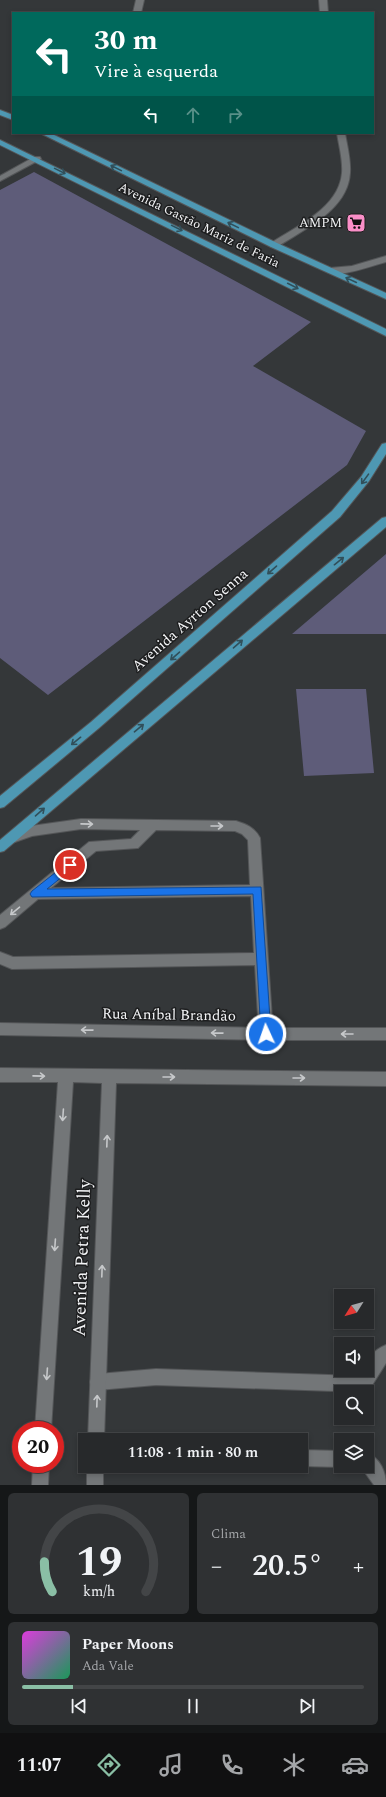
<!DOCTYPE html>
<html lang="pt">
<meta charset="utf-8">
<style>
:root{--surface:#27292b;--page:#2f3133;--text:#f1f3f6;--muted:#a4a6a9;--line:#434547;--accent:#8abfa5}
body{margin:0;font-family:Spectral,serif;background:var(--page);color:var(--text);height:100vh;display:flex;flex-direction:column;font-size:15px;white-space:nowrap}
*{box-sizing:border-box;margin:0}
p{font-size:13px;color:var(--muted)}
.icon{flex:none;width:22px;height:22px;fill:none;stroke:currentColor;stroke-width:2;stroke-linecap:round;stroke-linejoin:round}
.map{position:relative;height:1485px;overflow:hidden}
.panel{display:flex;flex-direction:column;gap:8px;padding:8px;background:#151718;flex:1}
.panel>*{flex:none}
.top-card{position:absolute;left:12px;top:12px;width:362px;height:122px;border-radius:0px;box-shadow:0 2px 6px #0003,0 0 0 1px var(--line);background:#00695c;color:#fff;overflow:hidden}
.needle{width:26px;rotate:233deg}
.fabs{position:absolute;left:334px;top:1289px;display:grid;gap:8px}
.fabs a{display:grid;place-items:center;width:40px;height:40px;border-radius:0px;background:var(--surface);box-shadow:0 2px 6px #0003,0 0 0 1px var(--line);font-size:20px}
.speed{position:absolute;left:12px;top:1421px;display:flex;gap:8px;font-size:20px;font-weight:700;text-align:center}
.speed>*{display:grid;place-content:center;width:52px;height:52px;border-radius:50%;background:var(--surface);box-shadow:0 2px 6px #0003,0 0 0 1px var(--line);line-height:1}
.speed .limit{border:6px solid #d22;background:#fff;color:#111}
.pin{position:absolute;display:grid;place-items:center;width:34px;height:34px;color:#fff;margin:-17px;border:2px solid #fff;border-radius:50%;box-shadow:0 1px 4px #0007}
.me{position:absolute;width:44px;margin:-22px;rotate:357deg;stroke-linejoin:round;filter:drop-shadow(0 0 3px #0008)}
.turn{display:flex;align-items:center;gap:14px;height:84px;padding:0 16px;font-size:18px}
.turn .icon{width:52px;height:52px;stroke-width:2.5}
.turn b{display:block;font-size:28px;line-height:34px}
.lanes{display:flex;align-items:center;height:38px;padding:0 16px;background:#0003;justify-content:center;gap:20px;direction:ltr}
.lanes .off{opacity:.35}
.big{font-size:30px;font-weight:600;line-height:1.1}
.panel .tile{flex:1;display:flex;flex-direction:column;justify-content:center;gap:6px;min-width:0;padding:0 14px;border-radius:6px;background:var(--page)}
.panel .dial{align-items:center;gap:0}
.dial svg{height:104px;overflow:visible;fill:none;stroke:var(--line);stroke-width:7;stroke-linecap:round;text-anchor:middle}
.dial text{fill:var(--text);stroke:none}
.song{display:flex;align-items:center;gap:12px}
.cover{width:48px;height:48px;border-radius:6px;background:linear-gradient(135deg,hsl(300 70% 55%),hsl(150 70% 35%))}
.played{height:4px;border-radius:2px;background:linear-gradient(90deg,var(--accent) 15%,var(--line) 15%)}
.keys{display:flex;justify-content:space-around;direction:ltr}
.heat{display:flex;justify-content:space-between;align-items:center;font-size:22px;direction:ltr}
.panel .tiles{flex:1;display:grid;gap:8px;grid-template-columns:1fr 1fr}
.tile:last-child{grid-column:span 2}
.trip{position:absolute;left:78px;top:1433px;width:230px;height:40px;border-radius:0px;background:var(--surface);box-shadow:0 2px 6px #0003,0 0 0 1px var(--line);font-weight:600;line-height:40px;text-align:center}
.dock{display:flex;height:64px;justify-content:space-around;align-items:center;background:#101011;color:var(--muted)}
.dock .icon{width:28px;height:28px}
.dock .on{color:var(--accent)}
.dock b{font-size:18px;color:var(--text)}
.map>svg:first-child{display:block}
.green{fill:#5e5c79}
.lines{fill:none;stroke-linecap:round;stroke-linejoin:round}
.lane-casing{stroke:#545658;stroke-width:2}
.street-casing{stroke:#545658;stroke-width:2}
.secondary-casing{stroke:#545658;stroke-width:2}
.primary-casing{stroke:#545658;stroke-width:2}
.lane{fill:#737678;fill-rule:evenodd}
.street{fill:#737678;fill-rule:evenodd}
.secondary{fill:#737678;fill-rule:evenodd}
.primary{fill:#4e98b3;fill-rule:evenodd}
.oneway{stroke:#314f5a}
.oneway2{stroke:#c6c8ca}
.route{fill:#1a73e8;stroke:#114b97}
.labels{text-anchor:middle;dominant-baseline:central;stroke-width:3;stroke-linejoin:round;paint-order:stroke}
.far-poi-label{font-size:13px;fill:#f3f4f6;stroke:#1d1e1f;text-anchor:end}
.far-street-label{font-size:13px;fill:#f3f4f6;stroke:#1d1e1f}
.street-label{font-size:15px;fill:#f3f4f6;stroke:#1d1e1f}
.near-street-label{font-size:18px;fill:#f3f4f6;stroke:#1d1e1f}
</style>
<div class="map">
<svg width="386" height="1485" viewBox="0 0 386 1485">
<rect width="100%" height="100%" fill="#343739"/>
<path class="green" d="M34 172 311 322 253 366 366 431 347 465 48 695 0 658V190Z
M386 554V634H292Z
M296 689H366L374 773 304 776Z"/>
<g class="lines">
<defs>
<path id="lane" d="M386 256V262C374 265 335 280 326 271L330 268 352 266Z
M81 819 236 821C246 824 255 828 260 838L273 1034 271 1038 266 1040 261 1038 259 1034 255 965 12 969 0 964V952L13 957 254 953 251 896 38 899 5 927 0 929V915L89 842 131 839 140 830 81 829 32 836 12 843 8 842 6 838 8 834 31 826ZM156 830 235 831 242 834 248 840 250 885 51 888 96 851 138 848Z
M386 1345V1363L369 1390 363 1392 156 1385 98 1390 92 1388 90 1382 92 1376 98 1374 156 1369 359 1376 362 1370H367C367 1357 374 1350 386 1345Z
M301 1450 341 1451V1466H344L341 1467 301 1466Z
M367 1453C380 1458 386 1472 386 1485H374L361 1467 367 1466Z"/>
<path id="street" d="M136 0H144L141 13H133Z
M319 0H327L328 13H320Z
M337 133H345C347 146 351 159 350 173 348 210 304 229 277 247H271L270 245 271 243C297 226 339 208 342 173 343 160 339 146 337 133Z
M34 157H40L41 159 0 181V176Z"/>
<path id="secondary" d="M0 1023 266 1028H386V1040H266L0 1035Z
M0 1068 386 1072V1086L116 1083 104 1440H88L102 1083 73 1082 51 1430H35L58 1082H0Z
M33 1464H49L48 1485H32Z
M87 1466H103V1485H87Z"/>
<path id="primary" d="M0 110 13 115V120L0 115Z
M40 133H50L277 243 386 293V299L271 247Z
M0 140 386 329V336L0 145Z
M386 443V454L369 481 340 517 99 728 4 807 0 808V796L91 722 332 511 361 477 382 444Z
M386 517V527L4 851 0 852V840L382 518Z"/>
</defs>
<use href="#lane" class="lane-casing"/>
<use href="#street" class="street-casing"/>
<use href="#secondary" class="secondary-casing"/>
<use href="#primary" class="primary-casing"/>
<use href="#lane" class="lane"/>
<use href="#street" class="street"/>
<use href="#secondary" class="secondary"/>
<use href="#primary" class="primary"/>
</g>
<defs><path id="oneway-shaft" d="M-6 0H5M1.5-3L5.5 0L1.5 3" fill="none" stroke-width="1.6" stroke-linecap="round" stroke-linejoin="round"/></defs>
<g class="oneway">
<use href="#oneway-shaft" transform="translate(116 168) rotate(-154)"/>
<use href="#oneway-shaft" transform="translate(60 171) rotate(26)"/>
<use href="#oneway-shaft" transform="translate(233 225) rotate(-154)"/>
<use href="#oneway-shaft" transform="translate(177 228) rotate(26)"/>
<use href="#oneway-shaft" transform="translate(351 280) rotate(-155)"/>
<use href="#oneway-shaft" transform="translate(293 286) rotate(27)"/>
<use href="#oneway-shaft" transform="translate(365 479) rotate(126)"/>
<use href="#oneway-shaft" transform="translate(339 561) rotate(-39)"/>
<use href="#oneway-shaft" transform="translate(272 570) rotate(139)"/>
<use href="#oneway-shaft" transform="translate(238 644) rotate(-41)"/>
<use href="#oneway-shaft" transform="translate(175 656) rotate(139)"/>
<use href="#oneway-shaft" transform="translate(139 728) rotate(-40)"/>
<use href="#oneway-shaft" transform="translate(76 741) rotate(141)"/>
<use href="#oneway-shaft" transform="translate(40 812) rotate(-41)"/>
</g>
<g class="oneway2">
<use href="#oneway-shaft" transform="translate(87 824) rotate(1)"/>
<use href="#oneway-shaft" transform="translate(217 826)"/>
<use href="#oneway-shaft" transform="translate(15 911) rotate(140)"/>
<use href="#oneway-shaft" transform="translate(87 1030) rotate(-179)"/>
<use href="#oneway-shaft" transform="translate(217 1033) rotate(-179)"/>
<use href="#oneway-shaft" transform="translate(347 1034) rotate(-180)"/>
<use href="#oneway-shaft" transform="translate(39 1076) rotate(1)"/>
<use href="#oneway-shaft" transform="translate(169 1077)"/>
<use href="#oneway-shaft" transform="translate(299 1078)"/>
<use href="#oneway-shaft" transform="translate(63 1115) rotate(94)"/>
<use href="#oneway-shaft" transform="translate(107 1141) rotate(-88)"/>
<use href="#oneway-shaft" transform="translate(55 1245) rotate(94)"/>
<use href="#oneway-shaft" transform="translate(102 1271) rotate(-88)"/>
<use href="#oneway-shaft" transform="translate(47 1374) rotate(94)"/>
<use href="#oneway-shaft" transform="translate(97 1401) rotate(-88)"/>
</g>
<path class="route" d="M70 861 73 862 75 865 73 868 47 889 261 887 271 1034 270 1037 266 1039 262 1037 261 1034 253 894 32 897 30 894 32 891Z"/>
<defs>
<symbol id="supermarket-square" viewBox="-11 -11 22 22"><rect x="-9" y="-9" width="18" height="18" rx="4" fill="#fa8fc8" stroke="#1d1e1f"/><path d="M-6-5.5h2.5l.6 2H6L4.5 2H-2.5L-4.4-4H-6ZM-1.5 3.2a1.3 1.3 0 1 0 .1 0ZM3 3.2a1.3 1.3 0 1 0 .1 0Z" fill="#111"/></symbol>
</defs>
<g fill-rule="evenodd">
<use href="#supermarket-square" x="345" y="212" width="22" height="22"/>
</g>
<g class="labels">
<g class="far-poi-label">
<text x="342" y="223">AMPM</text>
</g>
<g class="far-street-label">
<text transform="translate(199 225) rotate(26)">Avenida Gastão Mariz de Faria</text>
</g>
<g class="street-label">
<text transform="translate(190 620) rotate(-41)">Avenida Ayrton Senna</text>
<text transform="translate(169 1015) rotate(1)">Rua Aníbal Brandão</text>
</g>
<g class="near-street-label">
<text transform="translate(82 1258) rotate(-88)">Avenida Petra Kelly</text>
</g>
</g>
</svg>
<div class="fabs">
<a><svg class="needle" viewBox="-14 -14 28 28"><path d="M0-13l5 13h-10z" fill="#e53935"/><path d="M0 13l5-13h-10z" fill="#a4a6a9"/></svg></a>
<a><svg class="icon" aria-label="sound" viewBox="0 0 24 24"><path d="M4 9h4l5-4v14l-5-4H4zM17 9q2 3 0 6"/></svg></a>
<a><svg class="icon" aria-label="search" viewBox="0 0 24 24"><circle cx="10" cy="10" r="6"/><path d="M15 15l6 6"/></svg></a>
<a><svg class="icon" aria-label="layers" viewBox="0 0 24 24"><path d="M12 4l9 5-9 5-9-5zM3 14l9 5 9-5"/></svg></a>
</div>
<div class="speed"><div class="limit">20</div></div>
<div class="pin" style="left:70px;top:865px;background:#d93025"><svg class="icon" aria-label="arrive" viewBox="0 0 24 24"><path d="M6 21V4h12l-3 4 3 4H6"/></svg></div>
<svg class="me" style="left:266px;top:1034px" viewBox="-20 -20 40 40"><circle r="17" fill="#1a73e8" stroke="#fff" stroke-width="3"/><path d="M0-11L8 9 0 5-8 9z" fill="#fff"/></svg>
<div class="trip">11:08 · 1 min · 80 m</div>
<div class="top-card">
<div class="turn"><svg class="icon" aria-label="left" viewBox="0 0 24 24"><path d="M17 20v-9H6M10 6l-5 5 5 5"/></svg><div><b>30 m</b>Vire à esquerda</div></div>
<div class="lanes"><svg class="icon" aria-label="left" viewBox="0 0 24 24"><path d="M17 20v-9H6M10 6l-5 5 5 5"/></svg><svg class="icon off" aria-label="ahead" viewBox="0 0 24 24"><path d="M12 20V5M6 11l6-6 6 6"/></svg><svg class="icon off" aria-label="right" viewBox="0 0 24 24"><path d="M7 20v-9h11M14 6l5 5-5 5"/></svg></div>
</div>
</div>
<section class="panel">
<div class="tiles">
<div class="tile dial"><svg viewBox="0 0 100 80">
<path d="M14 69A42 42 0 1 1 86 69"/>
<path d="M14 69A42 42 0 0 1 8 46" stroke="#8abfa5"/>
<text x="50" y="56" font-size="32" font-weight="700">19</text>
<text x="50" y="72" font-size="11">km/h</text>
</svg></div>
<div class="tile"><p>Clima</p>
<div class="heat"><a>−</a><b class="big">20.5°</b><a>+</a></div>
</div>
<div class="tile">
<div class="song"><i class="cover"></i><div><b>Paper Moons</b><p>Ada Vale</p></div></div>
<div class="played"></div>
<div class="keys"><svg class="icon" aria-label="previous" viewBox="0 0 24 24"><path d="M18 5L8 12l10 7zM5 5v14"/></svg><svg class="icon" aria-label="pause" viewBox="0 0 24 24"><path d="M8 5v14M16 5v14"/></svg><svg class="icon" aria-label="next" viewBox="0 0 24 24"><path d="M6 5l10 7-10 7zM19 5v14"/></svg></div>
</div>
</div>
</section>
<nav class="dock">
<b>11:07</b>
<svg class="icon on" aria-label="directions" viewBox="0 0 24 24"><path d="M12 3l9 9-9 9-9-9zM9 14v-3h6M13 9l2 2-2 2"/></svg>
<svg class="icon" aria-label="music" viewBox="0 0 24 24"><path d="M9 18V5l10-2v13"/><circle cx="6" cy="18" r="3"/><circle cx="16" cy="16" r="3"/></svg>
<svg class="icon" aria-label="phone" viewBox="0 0 24 24"><path d="M5 4h4l2 5-3 2q2 4 5 5l2-3 5 2v4C11 20 4 13 5 4z"/></svg>
<svg class="icon" aria-label="climate" viewBox="0 0 24 24"><path d="M12 3v18M4 7l16 10M4 17L20 7"/></svg>
<svg class="icon" aria-label="car" viewBox="0 0 24 24"><path d="M5 17H2v-5l4-1 3-4h7l3 4 3 1v5h-3M9 17h6M6 11h13"/><circle cx="7" cy="17" r="2"/><circle cx="17" cy="17" r="2"/></svg>
</nav>
